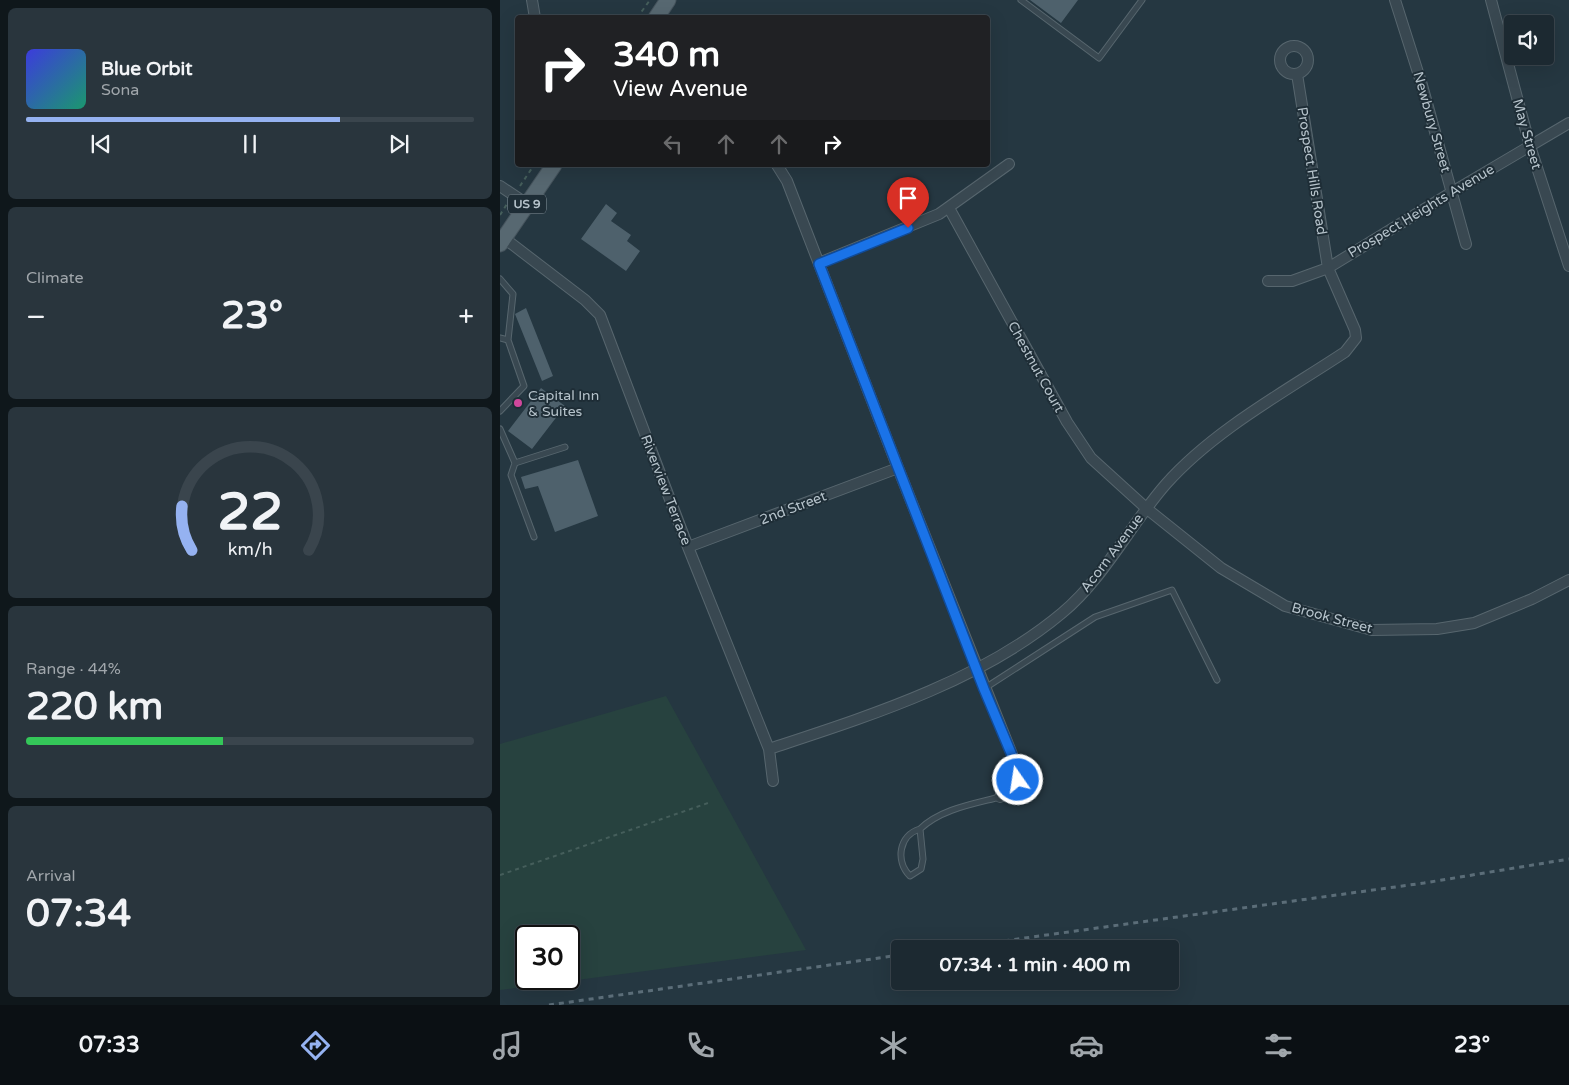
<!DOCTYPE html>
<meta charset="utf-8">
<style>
:root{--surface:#1c2931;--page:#29353d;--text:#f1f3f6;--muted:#a0a6ab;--line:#3a454d;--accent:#95b2f1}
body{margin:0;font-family:"Varela Round",sans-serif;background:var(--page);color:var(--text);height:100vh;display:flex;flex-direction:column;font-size:19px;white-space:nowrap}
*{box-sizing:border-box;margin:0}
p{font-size:16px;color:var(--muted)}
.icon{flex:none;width:28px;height:28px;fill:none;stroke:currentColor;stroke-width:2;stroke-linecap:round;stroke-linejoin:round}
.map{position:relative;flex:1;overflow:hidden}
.details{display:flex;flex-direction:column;gap:8px;padding:8px;background:#0f171b;width:500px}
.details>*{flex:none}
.top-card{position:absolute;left:15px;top:15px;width:475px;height:152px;border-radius:5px;box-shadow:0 5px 20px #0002,0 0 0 1px var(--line);background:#202124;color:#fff;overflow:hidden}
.controls{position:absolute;left:1004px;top:15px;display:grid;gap:10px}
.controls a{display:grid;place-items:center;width:50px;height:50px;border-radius:5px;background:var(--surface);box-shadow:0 5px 20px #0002,0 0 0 1px var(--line);font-size:25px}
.speed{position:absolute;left:15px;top:925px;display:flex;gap:10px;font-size:25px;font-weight:700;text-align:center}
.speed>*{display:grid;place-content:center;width:65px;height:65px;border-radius:50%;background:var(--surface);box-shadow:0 5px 20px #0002,0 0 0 1px var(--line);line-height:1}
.speed .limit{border:2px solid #111;border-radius:8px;background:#fff;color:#111}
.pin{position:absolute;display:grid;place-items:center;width:42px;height:42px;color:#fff;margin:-51px -21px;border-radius:50% 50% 50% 0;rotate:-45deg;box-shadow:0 0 5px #0007}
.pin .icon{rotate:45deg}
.me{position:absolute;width:55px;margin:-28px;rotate:347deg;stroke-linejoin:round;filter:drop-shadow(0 0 4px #0008)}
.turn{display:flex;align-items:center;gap:18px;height:105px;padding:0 15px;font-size:22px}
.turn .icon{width:65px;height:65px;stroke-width:2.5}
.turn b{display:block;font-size:35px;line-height:42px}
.lanes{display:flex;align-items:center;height:48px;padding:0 15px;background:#0003;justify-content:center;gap:25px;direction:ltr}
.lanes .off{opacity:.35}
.big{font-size:38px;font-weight:700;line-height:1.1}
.details .card{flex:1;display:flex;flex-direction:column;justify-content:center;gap:8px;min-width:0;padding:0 18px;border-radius:8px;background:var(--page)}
.details .dial{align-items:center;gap:0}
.dial svg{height:130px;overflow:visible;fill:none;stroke:var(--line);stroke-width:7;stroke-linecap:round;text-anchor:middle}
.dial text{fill:var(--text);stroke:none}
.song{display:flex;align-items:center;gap:15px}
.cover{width:60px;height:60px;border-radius:8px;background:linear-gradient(135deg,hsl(240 70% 55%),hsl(160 70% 35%))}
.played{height:5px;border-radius:2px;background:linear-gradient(90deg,var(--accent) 70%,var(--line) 70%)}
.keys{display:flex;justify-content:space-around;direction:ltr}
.heat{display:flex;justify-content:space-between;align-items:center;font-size:28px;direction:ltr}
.charge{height:8px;border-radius:4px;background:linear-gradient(90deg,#34c759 44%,var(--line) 0)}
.trip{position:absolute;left:391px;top:940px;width:288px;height:50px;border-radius:5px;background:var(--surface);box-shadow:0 5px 20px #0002,0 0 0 1px var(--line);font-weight:700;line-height:50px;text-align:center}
.dock{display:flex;height:80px;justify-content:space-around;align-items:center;background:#0b1014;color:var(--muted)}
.dock .icon{width:35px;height:35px}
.dock .on{color:var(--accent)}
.dock b{font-size:22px;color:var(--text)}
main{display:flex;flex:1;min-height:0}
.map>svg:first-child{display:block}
.green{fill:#27423f;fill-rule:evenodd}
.building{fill:#4e616c}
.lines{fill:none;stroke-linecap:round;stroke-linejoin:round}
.lane-casing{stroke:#57666e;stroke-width:7}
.street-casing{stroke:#57666e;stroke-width:12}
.primary-casing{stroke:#46545d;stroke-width:17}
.path{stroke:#455e5b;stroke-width:2;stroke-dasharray:4 4;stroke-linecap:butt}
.lane{stroke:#394851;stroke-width:5}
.street{stroke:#394851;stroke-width:10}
.primary{stroke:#576871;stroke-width:15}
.rail{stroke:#5b6d78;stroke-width:3;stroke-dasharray:5 5;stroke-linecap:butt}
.route-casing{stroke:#114b97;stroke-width:12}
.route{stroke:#1a73e8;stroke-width:9}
.hotel-dot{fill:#d1479c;stroke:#1e2d36;stroke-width:2}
.labels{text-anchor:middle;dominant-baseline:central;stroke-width:4;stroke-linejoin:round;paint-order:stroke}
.shield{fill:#1e2d36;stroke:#88969e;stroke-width:1}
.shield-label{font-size:12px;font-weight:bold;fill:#b6c3cb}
.street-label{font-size:14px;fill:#b6c3cb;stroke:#1e2d36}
.poi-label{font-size:14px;fill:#b6c3cb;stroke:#1e2d36;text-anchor:start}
</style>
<main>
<section class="details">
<div class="card">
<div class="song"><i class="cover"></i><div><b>Blue Orbit</b><p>Sona</p></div></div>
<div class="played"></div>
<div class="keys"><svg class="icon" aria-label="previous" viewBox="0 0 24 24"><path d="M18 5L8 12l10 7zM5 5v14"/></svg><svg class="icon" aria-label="pause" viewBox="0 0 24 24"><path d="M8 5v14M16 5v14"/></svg><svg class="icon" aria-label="next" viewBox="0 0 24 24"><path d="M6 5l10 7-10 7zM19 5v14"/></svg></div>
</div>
<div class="card"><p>Climate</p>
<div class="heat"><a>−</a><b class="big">23°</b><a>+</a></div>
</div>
<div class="card dial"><svg viewBox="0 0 100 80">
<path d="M14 69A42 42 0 1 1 86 69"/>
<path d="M14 69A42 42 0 0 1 8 42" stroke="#95b2f1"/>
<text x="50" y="56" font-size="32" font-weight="700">22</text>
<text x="50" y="72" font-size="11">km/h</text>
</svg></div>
<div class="card"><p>Range · 44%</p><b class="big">220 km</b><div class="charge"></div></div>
<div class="card"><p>Arrival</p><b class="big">07:34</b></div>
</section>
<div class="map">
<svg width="1069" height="1005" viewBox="0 0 1069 1005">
<rect width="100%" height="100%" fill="#253741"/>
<path class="green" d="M166 696 306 950 0 990V744ZM26 936H69V979H26Z"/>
<path class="building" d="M530 0H578L561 23Z
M106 204 117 213 111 221 131 235 127 241 140 251 126 271 81 239Z
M26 308 53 376 42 381 15 314Z
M41 388 65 406 32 449 8 431Z
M78 460 98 516 55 532 38 486 25 489 21 477Z"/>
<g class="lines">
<defs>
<path id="lane" d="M521 0 599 58 642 0
M0 279 13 294 8 340 24 386 0 411
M0 338 8 340
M0 429 15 463 11 475 34 537
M15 463 65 447
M485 688 595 617 672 590 717 680
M420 829C399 835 395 861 410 876L421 869 423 859 420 829C441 809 473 804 500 797"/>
<path id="street" d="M32 0 35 18
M895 0 922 85 966 244
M991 0 1030 146 1069 266
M780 60a14 14 0 1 1 28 0a14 14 0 1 1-28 0Z
M277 165 287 181 398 468 519 772 518 780 500 797
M0 186 27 204
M449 208 567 422 591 458 646 508 721 568 785 606 872 630 937 629 974 623 1032 599 1069 580
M4 238 85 300 100 315 188 547 269 749 273 781
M319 263 439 214 509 164
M768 281H792L828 268 952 192 1069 123
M188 547 398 468
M269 749C369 716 481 681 562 613 605 577 630 525 666 484 714 430 786 391 845 352L856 338 855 330 828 268 797 74"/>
<path id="primary" d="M156 18 168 0
M0 244 54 165"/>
</defs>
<use href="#lane" class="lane-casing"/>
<use href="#street" class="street-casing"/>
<use href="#primary" class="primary-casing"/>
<path class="path" d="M137 18 150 0
M20 186 34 165
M0 215 7 204
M0 875 208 803"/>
<use href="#lane" class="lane"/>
<use href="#street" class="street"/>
<use href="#primary" class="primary"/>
<path class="rail" d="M445 949 924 883 1069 859
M49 1005 400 955"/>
</g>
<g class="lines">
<defs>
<path id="route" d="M408 228 319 264 484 689 519 772 518 780"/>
</defs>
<use href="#route" class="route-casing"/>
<use href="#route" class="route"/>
</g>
<circle class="hotel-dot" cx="18" cy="403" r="5"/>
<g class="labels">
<rect class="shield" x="8" y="194.5" width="38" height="19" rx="4"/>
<g class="shield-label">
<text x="27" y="204">US 9</text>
</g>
<g class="street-label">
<text transform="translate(932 122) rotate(74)">Newbury Street</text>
<text transform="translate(1027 134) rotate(74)">May Street</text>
<text transform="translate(812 171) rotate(81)">Prospect Hills Road</text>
<text transform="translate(921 211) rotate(-31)">Prospect Heights Avenue</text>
<text transform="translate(536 367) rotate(61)">Chestnut Court</text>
<text transform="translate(166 490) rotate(69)">Riverview Terrace</text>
<text transform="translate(293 508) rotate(-21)">2nd Street</text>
<text transform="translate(612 553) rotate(-53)">Acorn Avenue</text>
<text transform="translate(832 618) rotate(15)">Brook Street</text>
</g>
<g class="poi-label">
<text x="28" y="395">Capital Inn<tspan x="28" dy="16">&amp; Suites</tspan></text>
</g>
</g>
</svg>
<div class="controls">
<a><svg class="icon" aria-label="sound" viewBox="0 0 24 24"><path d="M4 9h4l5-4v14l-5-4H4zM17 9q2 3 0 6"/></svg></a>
</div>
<div class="speed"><div class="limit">30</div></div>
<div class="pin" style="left:408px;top:228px;background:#d93025"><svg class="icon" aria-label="arrive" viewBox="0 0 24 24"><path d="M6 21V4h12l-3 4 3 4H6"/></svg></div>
<svg class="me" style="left:518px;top:780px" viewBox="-20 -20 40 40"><circle r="17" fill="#1a73e8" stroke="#fff" stroke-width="3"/><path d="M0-11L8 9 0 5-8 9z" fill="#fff"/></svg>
<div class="trip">07:34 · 1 min · 400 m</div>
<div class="top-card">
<div class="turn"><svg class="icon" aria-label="right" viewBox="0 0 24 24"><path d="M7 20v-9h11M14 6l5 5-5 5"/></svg><div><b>340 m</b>View Avenue</div></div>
<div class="lanes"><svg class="icon off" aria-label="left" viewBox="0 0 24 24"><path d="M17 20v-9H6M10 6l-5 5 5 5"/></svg><svg class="icon off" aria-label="ahead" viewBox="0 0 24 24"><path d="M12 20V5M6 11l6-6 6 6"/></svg><svg class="icon off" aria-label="ahead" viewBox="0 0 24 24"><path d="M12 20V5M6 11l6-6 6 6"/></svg><svg class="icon" aria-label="right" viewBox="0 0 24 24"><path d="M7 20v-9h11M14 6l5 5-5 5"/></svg></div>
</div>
</div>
</main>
<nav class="dock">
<b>07:33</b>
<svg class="icon on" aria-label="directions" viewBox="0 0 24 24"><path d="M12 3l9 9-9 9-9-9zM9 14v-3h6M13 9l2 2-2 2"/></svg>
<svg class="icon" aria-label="music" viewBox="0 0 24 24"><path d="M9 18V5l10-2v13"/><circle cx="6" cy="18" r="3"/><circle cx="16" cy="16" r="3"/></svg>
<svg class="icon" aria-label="phone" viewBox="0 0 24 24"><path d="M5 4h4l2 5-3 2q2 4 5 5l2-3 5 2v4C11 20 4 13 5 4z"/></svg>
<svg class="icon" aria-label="climate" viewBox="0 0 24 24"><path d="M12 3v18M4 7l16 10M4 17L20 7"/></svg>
<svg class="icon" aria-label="car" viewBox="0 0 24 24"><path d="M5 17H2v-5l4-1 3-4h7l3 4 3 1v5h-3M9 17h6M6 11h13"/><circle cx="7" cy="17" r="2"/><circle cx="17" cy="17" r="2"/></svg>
<svg class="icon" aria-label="filters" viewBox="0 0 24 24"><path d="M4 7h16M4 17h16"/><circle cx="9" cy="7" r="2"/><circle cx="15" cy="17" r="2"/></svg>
<b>23°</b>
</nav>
